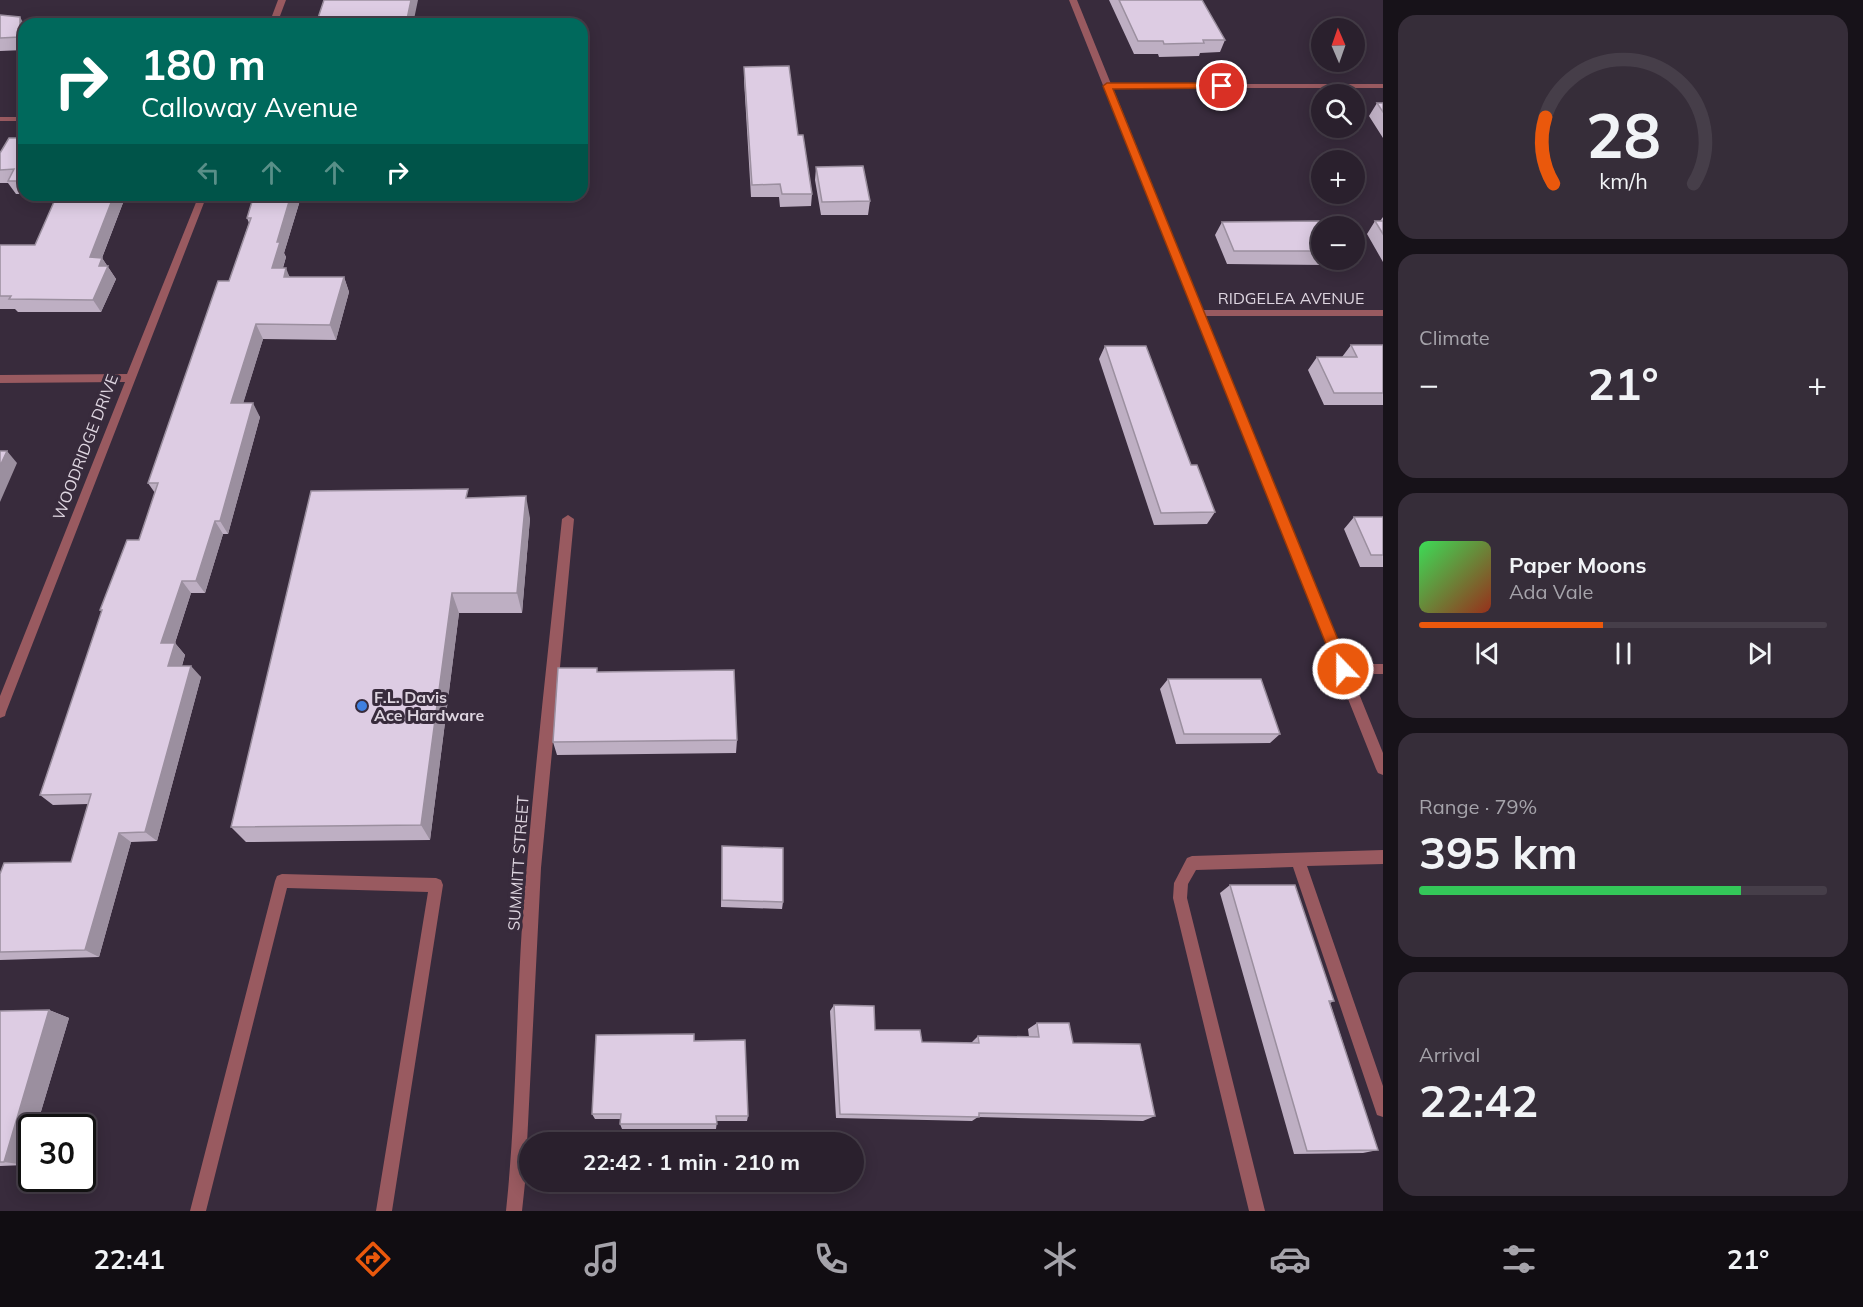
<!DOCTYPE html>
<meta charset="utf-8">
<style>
:root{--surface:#2a202d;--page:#362d39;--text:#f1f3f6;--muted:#a5a3aa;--line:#463e49;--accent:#ea580c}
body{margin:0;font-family:Mulish,sans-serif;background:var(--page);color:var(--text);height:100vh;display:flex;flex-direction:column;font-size:22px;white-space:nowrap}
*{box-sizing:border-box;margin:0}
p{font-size:20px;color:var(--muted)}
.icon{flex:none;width:33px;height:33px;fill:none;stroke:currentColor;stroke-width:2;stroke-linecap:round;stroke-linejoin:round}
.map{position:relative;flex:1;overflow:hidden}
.drawer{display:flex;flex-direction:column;gap:15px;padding:15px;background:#171219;width:480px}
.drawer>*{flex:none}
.hud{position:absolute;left:18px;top:18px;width:570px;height:183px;border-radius:18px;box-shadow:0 3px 15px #0003,0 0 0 2px var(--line);background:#00695c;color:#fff;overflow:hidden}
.needle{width:39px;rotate:358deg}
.buttons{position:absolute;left:1311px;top:18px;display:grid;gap:12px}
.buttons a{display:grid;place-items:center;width:54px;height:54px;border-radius:50%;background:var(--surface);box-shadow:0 3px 15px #0003,0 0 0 2px var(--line);font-size:30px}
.speed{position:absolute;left:18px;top:1114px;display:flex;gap:12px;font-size:30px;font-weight:700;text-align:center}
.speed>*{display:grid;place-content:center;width:78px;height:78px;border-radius:50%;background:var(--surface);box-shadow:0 3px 15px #0003,0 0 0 2px var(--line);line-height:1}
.speed .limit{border:3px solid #111;border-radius:9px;background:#fff;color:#111}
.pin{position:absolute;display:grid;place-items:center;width:51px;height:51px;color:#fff;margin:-26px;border:3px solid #fff;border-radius:50%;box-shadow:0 2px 6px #0007}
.me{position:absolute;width:66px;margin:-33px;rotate:338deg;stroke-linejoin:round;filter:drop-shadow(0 0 4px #0008)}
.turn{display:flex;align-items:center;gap:21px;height:126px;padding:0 24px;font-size:27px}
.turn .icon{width:78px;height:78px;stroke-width:2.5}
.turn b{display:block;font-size:42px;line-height:51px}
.lanes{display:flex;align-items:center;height:57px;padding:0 24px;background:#0003;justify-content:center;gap:30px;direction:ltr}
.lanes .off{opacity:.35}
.big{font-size:45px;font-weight:700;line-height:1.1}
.drawer .widget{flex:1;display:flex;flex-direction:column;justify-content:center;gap:9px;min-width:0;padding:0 21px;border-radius:18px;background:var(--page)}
.drawer .dial{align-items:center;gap:0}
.dial svg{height:156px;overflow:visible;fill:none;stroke:var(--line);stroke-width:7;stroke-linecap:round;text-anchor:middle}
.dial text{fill:var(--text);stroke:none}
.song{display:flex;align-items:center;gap:18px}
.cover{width:72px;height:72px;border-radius:9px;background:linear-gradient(135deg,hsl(130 70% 55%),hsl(10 70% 35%))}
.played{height:6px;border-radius:3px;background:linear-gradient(90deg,var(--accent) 45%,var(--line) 45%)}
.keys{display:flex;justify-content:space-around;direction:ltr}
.heat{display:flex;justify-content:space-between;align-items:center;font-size:33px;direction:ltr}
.charge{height:9px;border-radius:4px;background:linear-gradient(90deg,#34c759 79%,var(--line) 0)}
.trip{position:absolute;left:519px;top:1132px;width:345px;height:60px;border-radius:30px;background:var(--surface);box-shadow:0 3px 15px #0003,0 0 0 2px var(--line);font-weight:700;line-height:60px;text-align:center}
.menu{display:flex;height:96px;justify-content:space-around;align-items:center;background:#110d12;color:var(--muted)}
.menu .icon{width:42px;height:42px}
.menu .active{color:var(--accent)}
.menu b{font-size:27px;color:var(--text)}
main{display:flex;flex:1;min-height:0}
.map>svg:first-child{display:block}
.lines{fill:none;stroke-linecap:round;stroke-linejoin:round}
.lane{fill:#995a60;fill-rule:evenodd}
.street{fill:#995a60;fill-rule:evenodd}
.wall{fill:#beafc3}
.shaded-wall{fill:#9b8f9f}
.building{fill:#ddcce3;stroke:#9b8f9f;stroke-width:1.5}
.route{fill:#ea580c;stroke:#983908;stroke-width:1.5}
.shop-dot{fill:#3f7fe0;stroke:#382b3c;stroke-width:2}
.labels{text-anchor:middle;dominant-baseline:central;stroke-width:6;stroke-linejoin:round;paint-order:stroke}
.street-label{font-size:16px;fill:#ded5e0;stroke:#382b3c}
.poi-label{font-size:16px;font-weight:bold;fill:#ded5e0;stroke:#382b3c;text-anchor:start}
</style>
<main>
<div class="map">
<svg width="1383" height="1211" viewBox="0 0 1383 1211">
<rect width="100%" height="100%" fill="#382b3c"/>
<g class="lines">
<path class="lane" d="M1383 850V864L1307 866 1383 1086V1117L1377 1115 1375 1109 1293 867 1196 870 1188 884 1187 898 1265 1211H1249L1173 898 1174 883 1187 858 1192 856Z
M282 874 436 878 441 880 443 885 392 1211H376L428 892 287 888 206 1211H190L275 881 277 876Z"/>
<path class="street" d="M278 0H286L277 24H269Z
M1069 0H1077L1111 84H1383V88H1113L1203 310H1383V316H1205L1347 664H1383V674H1351L1383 753V775L1378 773 1376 769Z
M0 117H24V121H0Z
M199 195H207L6 712 5 716 0 718V696L125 382 0 383V375L127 374Z
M568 515 574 519 541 868 525 1183 522 1211H506C516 1116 516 1021 522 926 532 790 548 654 562 519Z"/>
</g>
<path class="wall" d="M1109 0H1202L1225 40 1220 52 1200 53 1199 56 1159 57 1158 54H1134Z
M0 15 24 24V50L0 51Z
M744 67 798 135 812 194 811 206 780 207 779 197H751L744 80Z
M1377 103H1383V138L1369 116Z
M24 138V194H16L8 183H0V153Z
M816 167 870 201 868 215H821L815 180Z
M57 195H126L102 258 116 279 101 312H18L15 309H0V245H35Z
M254 195H309L308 197H301L284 253 286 257 283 268 290 277H344L349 292 336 340 263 339 243 403 260 417 228 534H223L205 593H191L175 643 185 655 182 666 201 677 157 841 131 842 99 957 0 960V874L71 862 88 804 53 805 40 795 102 612 100 610 139 540 155 493 148 483 229 281 249 223 247 218Z
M1383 217V262L1367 234 1375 221H1380Z
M1222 222 1322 226V260H1330L1327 265 1227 264 1215 235Z
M1351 345H1383V405H1324L1308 370 1317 357H1342Z
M1105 346 1191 465 1215 512 1207 524 1154 525 1099 359Z
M470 498 530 518 522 613H459L430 840 246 842 231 827Z
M1354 517H1383V567H1360L1344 529Z
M597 672 737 740 736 753 557 755 553 742Z
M1168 679 1280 734 1270 743 1176 744 1160 689Z
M722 846 783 902 782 909 721 907Z
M1230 885 1334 1001 1330 1003 1378 1150 1363 1153 1294 1154 1220 893Z
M834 1005 875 1030 922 1042 971 1043 978 1036 1029 1037 1028 1029 1037 1023 1073 1043 1155 1116 1143 1121 978 1117 972 1121 836 1118 830 1011Z
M49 1010 69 1018 36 1128H32V1145L26 1165 0 1166V1011Z
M694 1041 748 1116 747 1121H717L716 1129H622L620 1124V1119H595L592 1114Z"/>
<path class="shaded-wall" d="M411 0H418L413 24H406Z
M20 17 24 24V45L20 37Z
M114 195H126L101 260 102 258 116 279 101 312 93 300 90 257Z
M291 195H300L301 197 284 253 286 257 278 283 272 268 277 242Z
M286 268 292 283 284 277Z
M344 277 349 292 336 340 330 325Z
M256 324 263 339 239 417 231 403Z
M253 403 260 417 228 534 220 521Z
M7 451 17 463 0 502V466Z
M526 496 530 518 522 613 517 593Z
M215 521 223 534 205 593 196 581Z
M182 581 191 593 171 655 161 643Z
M452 593 459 613 430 840 421 825Z
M175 643 185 655 178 678 168 666Z
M191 666 201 677 157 841 145 832Z
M119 833 131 842 99 957 85 950Z
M49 1010 69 1018 36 1128H32V1145L26 1165 4 1162Z"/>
<path class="building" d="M324 0H411L406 24H316Z
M1119 0H1202L1225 40H1203L1204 43 1164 44 1163 41H1138Z
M0 15 20 17V37L0 38Z
M789 66 798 135H803L812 194H782L780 184 752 185 744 67Z
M1377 103H1383V112Z
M9 138H24V181H8L14 169 0 170V153Z
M863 166 870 201 822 202 816 167Z
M57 195H114L90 257 102 258 99 266H108L93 300 9 299 11 296H0V245H35Z
M254 195H291L277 242H280L272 268H286L284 277H344L330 325 256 324 231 403H253L220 521H215L196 581H182L161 643H175L168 666H191L145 832 119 833 85 950 0 952V874L4 863 71 862 91 794 40 795 102 610H100L127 540H139L158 483H148L218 281H229L251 218H247Z
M1319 221 1322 226V251H1234L1222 222Z
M1375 221H1383V234Z
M1351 345H1383V393H1334L1317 357H1357Z
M1105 346H1146L1191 465H1197L1215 512 1161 513Z
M0 451H7L0 466Z
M468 489 466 498 526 496 517 593H452L421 825 231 827 311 491Z
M1354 517H1383V555H1371Z
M558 668H597V672L734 670 737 740 553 742Z
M1168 679H1261L1280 734H1184Z
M722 846 783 848V902L722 900Z
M1230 885H1295L1334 1001H1329L1378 1150 1307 1151Z
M834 1005 874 1006 875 1030H920L922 1042 979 1043 978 1036 1039 1037 1037 1023H1069L1073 1043 1140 1044 1155 1116 979 1113V1117L840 1114Z
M49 1010 4 1162H0V1011Z
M694 1034V1041L745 1040 748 1116H716L717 1124H620L621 1114H592L596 1035Z"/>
<path class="route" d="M1222 83 1227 86 1225 88 1113 89 1350 669 1348 673 1343 675 1338 673 1336 669 1103 86 1107 83Z"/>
<circle class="shop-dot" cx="362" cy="706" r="6"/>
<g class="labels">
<g class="street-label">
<text x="1291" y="298">RIDGELEA AVENUE</text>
<text transform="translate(85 447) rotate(-69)">WOODRIDGE DRIVE</text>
<text transform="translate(518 863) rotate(-86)">SUMMITT STREET</text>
</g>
<g class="poi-label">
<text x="374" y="697">F.L. Davis<tspan x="374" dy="18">Ace Hardware</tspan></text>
</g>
</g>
</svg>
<div class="buttons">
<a><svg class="needle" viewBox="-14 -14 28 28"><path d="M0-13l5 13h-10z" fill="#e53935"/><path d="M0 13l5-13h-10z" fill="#a5a3aa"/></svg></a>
<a><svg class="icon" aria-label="search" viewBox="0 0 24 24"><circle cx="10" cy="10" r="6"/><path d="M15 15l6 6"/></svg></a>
<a>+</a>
<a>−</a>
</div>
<div class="speed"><div class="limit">30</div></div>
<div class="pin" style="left:1222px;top:86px;background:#d93025"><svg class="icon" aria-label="arrive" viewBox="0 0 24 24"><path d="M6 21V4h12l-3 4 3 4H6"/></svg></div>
<svg class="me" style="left:1343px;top:669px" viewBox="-20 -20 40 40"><circle r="17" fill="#ea580c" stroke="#fff" stroke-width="3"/><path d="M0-11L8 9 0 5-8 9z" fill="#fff"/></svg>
<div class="trip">22:42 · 1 min · 210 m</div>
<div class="hud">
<div class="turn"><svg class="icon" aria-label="right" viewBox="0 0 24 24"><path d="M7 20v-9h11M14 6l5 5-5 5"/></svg><div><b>180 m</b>Calloway Avenue</div></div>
<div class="lanes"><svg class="icon off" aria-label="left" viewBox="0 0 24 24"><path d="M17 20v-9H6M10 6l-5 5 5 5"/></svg><svg class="icon off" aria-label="ahead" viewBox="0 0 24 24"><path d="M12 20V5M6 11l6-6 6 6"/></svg><svg class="icon off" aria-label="ahead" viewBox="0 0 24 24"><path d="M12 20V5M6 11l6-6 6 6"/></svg><svg class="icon" aria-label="right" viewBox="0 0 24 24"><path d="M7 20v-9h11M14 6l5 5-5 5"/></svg></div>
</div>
</div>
<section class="drawer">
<div class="widget dial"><svg viewBox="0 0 100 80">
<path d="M14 69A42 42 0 1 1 86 69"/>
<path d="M14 69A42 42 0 0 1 10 35" stroke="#ea580c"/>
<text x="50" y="56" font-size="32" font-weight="700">28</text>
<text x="50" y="72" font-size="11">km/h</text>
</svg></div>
<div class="widget"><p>Climate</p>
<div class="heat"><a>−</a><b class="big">21°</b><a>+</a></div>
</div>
<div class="widget">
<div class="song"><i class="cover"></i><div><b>Paper Moons</b><p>Ada Vale</p></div></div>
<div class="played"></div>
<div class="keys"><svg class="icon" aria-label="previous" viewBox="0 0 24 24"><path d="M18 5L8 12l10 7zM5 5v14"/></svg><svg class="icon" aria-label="pause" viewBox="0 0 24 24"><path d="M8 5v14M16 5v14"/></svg><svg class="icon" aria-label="next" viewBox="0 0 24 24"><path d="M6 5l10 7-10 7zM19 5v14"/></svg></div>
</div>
<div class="widget"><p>Range · 79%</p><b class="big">395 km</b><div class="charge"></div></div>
<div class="widget"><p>Arrival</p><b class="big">22:42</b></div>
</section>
</main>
<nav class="menu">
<b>22:41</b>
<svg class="icon active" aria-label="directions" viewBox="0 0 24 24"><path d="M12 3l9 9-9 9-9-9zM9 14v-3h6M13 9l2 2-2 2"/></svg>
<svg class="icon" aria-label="music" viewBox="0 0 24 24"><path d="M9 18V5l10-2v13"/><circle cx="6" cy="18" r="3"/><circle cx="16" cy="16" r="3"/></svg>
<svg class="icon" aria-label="phone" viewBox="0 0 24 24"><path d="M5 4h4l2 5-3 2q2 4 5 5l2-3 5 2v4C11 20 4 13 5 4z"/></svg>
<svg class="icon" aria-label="climate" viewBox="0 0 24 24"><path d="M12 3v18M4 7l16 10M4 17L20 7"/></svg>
<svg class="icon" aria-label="car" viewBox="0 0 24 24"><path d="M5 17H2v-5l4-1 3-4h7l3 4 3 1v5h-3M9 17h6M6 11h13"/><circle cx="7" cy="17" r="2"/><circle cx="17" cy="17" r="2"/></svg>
<svg class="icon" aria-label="filters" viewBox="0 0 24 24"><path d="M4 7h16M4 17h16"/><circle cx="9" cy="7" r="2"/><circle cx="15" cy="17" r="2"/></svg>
<b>21°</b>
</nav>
